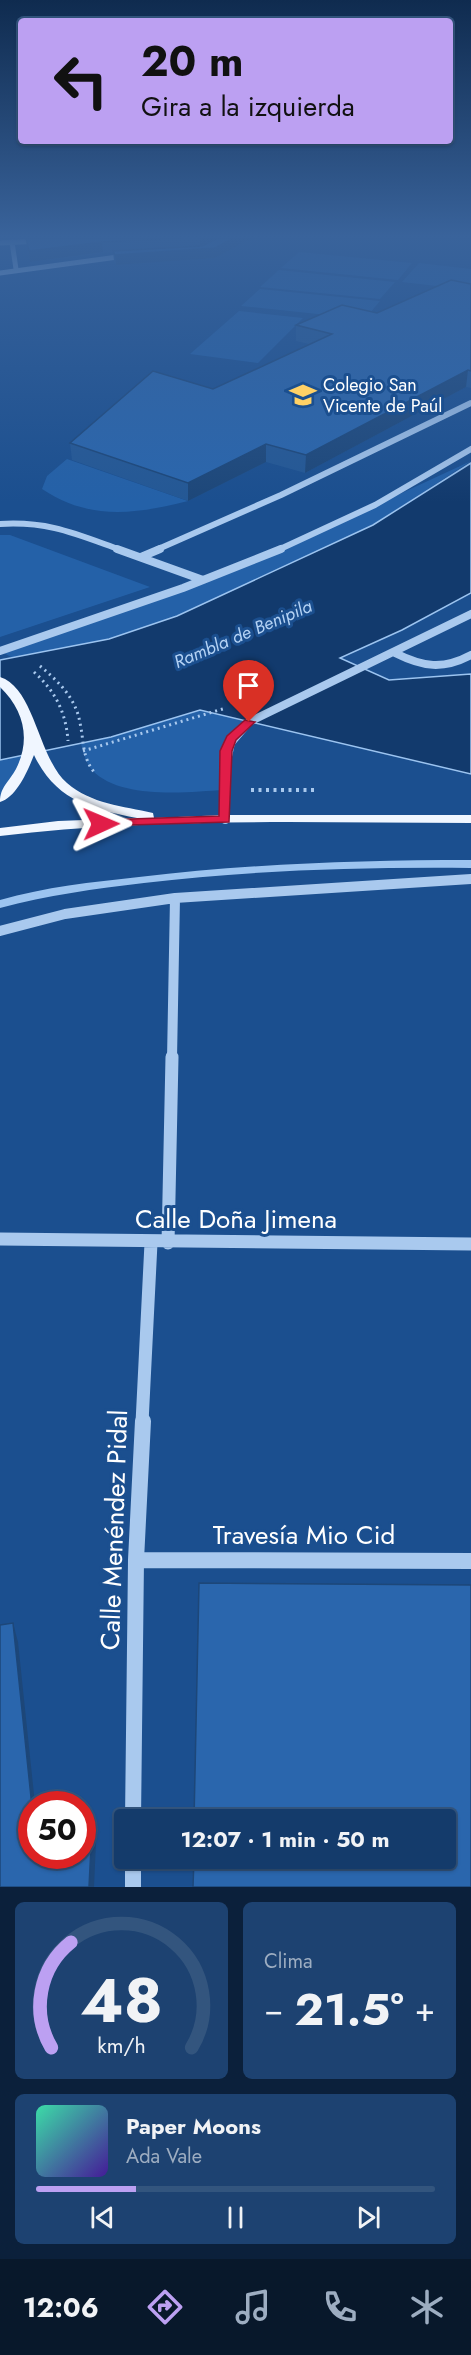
<!DOCTYPE html>
<html lang="es">
<meta charset="utf-8">
<style>
:root{--surface:#143b6b;--page:#1d4271;--text:#f1f3f6;--muted:#9dadc1;--line:#33557e;--accent:#bca0f2}
body{margin:0;font-family:Jost,sans-serif;background:var(--page);color:var(--text);height:100vh;display:flex;flex-direction:column;font-size:22px;white-space:nowrap}
*{box-sizing:border-box;margin:0}
p{font-size:20px;color:var(--muted)}
.icon{flex:none;width:33px;height:33px;fill:none;stroke:currentColor;stroke-width:2;stroke-linecap:round;stroke-linejoin:round}
.map{position:relative;height:1887px;overflow:hidden}
.panel{display:flex;flex-direction:column;gap:15px;padding:15px;background:#0b203b;flex:1}
.panel>*{flex:none}
.guide{position:absolute;left:18px;top:18px;width:435px;height:126px;border-radius:6px;box-shadow:0 2px 4px #0004,0 0 0 2px var(--line);background:#bca0f2;color:#111;overflow:hidden}
.speed{position:absolute;left:18px;top:1791px;display:flex;gap:12px;font-size:30px;font-weight:700;text-align:center}
.speed>*{display:grid;place-content:center;width:78px;height:78px;border-radius:50%;background:var(--surface);box-shadow:0 2px 4px #0004,0 0 0 2px var(--line);line-height:1}
.speed .limit{border:9px solid #d22;background:#fff;color:#111}
.pin{position:absolute;display:grid;place-items:center;width:51px;height:51px;color:#fff;margin:-62px -26px;border-radius:50% 50% 50% 0;rotate:-45deg;box-shadow:0 0 6px #0007}
.pin .icon{rotate:45deg}
.me{position:absolute;width:66px;margin:-33px;rotate:89deg;stroke-linejoin:round;filter:drop-shadow(0 0 4px #0008)}
.turn{display:flex;align-items:center;gap:21px;height:126px;padding:0 24px;font-size:27px}
.turn .icon{width:78px;height:78px;stroke-width:2.5}
.turn b{display:block;font-size:42px;line-height:51px}
.big{font-size:45px;font-weight:700;line-height:1.1}
.panel .widget{flex:1;display:flex;flex-direction:column;justify-content:center;gap:9px;min-width:0;padding:0 21px;border-radius:9px;background:var(--page)}
.panel .dial{align-items:center;gap:0}
.dial svg{height:156px;overflow:visible;fill:none;stroke:var(--line);stroke-width:7;stroke-linecap:round;text-anchor:middle}
.dial text{fill:var(--text);stroke:none}
.song{display:flex;align-items:center;gap:18px}
.cover{width:72px;height:72px;border-radius:9px;background:linear-gradient(135deg,hsl(160 70% 55%),hsl(260 70% 35%))}
.played{height:6px;border-radius:3px;background:linear-gradient(90deg,var(--accent) 25%,var(--line) 25%)}
.keys{display:flex;justify-content:space-around;direction:ltr}
.heat{display:flex;justify-content:space-between;align-items:center;font-size:33px;direction:ltr}
.panel .tiles{flex:1;display:grid;gap:15px;grid-template-columns:1fr 1fr}
.widget:last-child{grid-column:span 2}
.trip{position:absolute;left:114px;top:1809px;width:342px;height:60px;border-radius:6px;background:var(--surface);box-shadow:0 2px 4px #0004,0 0 0 2px var(--line);font-weight:700;line-height:60px;text-align:center}
.tab-bar{display:flex;height:96px;justify-content:space-around;align-items:center;background:#08182b;color:var(--muted)}
.tab-bar .icon{width:42px;height:42px}
.tab-bar .selected{color:var(--accent)}
.tab-bar b{font-size:27px;color:var(--text)}
.map>svg:first-child{display:block}
.green{fill:#2461a8}
.water{fill:#123a6d;stroke:#9cc4f0;stroke-width:1.5}
.lines{fill:none;stroke-linecap:round;stroke-linejoin:round}
.stream{fill:#9cc4f0;fill-rule:evenodd}
.path-far1{stroke:#a9c9ee;stroke-width:3;stroke-dasharray:2 4;stroke-linecap:butt}
.path{stroke:#a9c9ee;stroke-width:4;stroke-dasharray:3 4.5;stroke-linecap:butt}
.minor-far5{stroke:#a9c9ee;stroke-width:5}
.minor-far4{stroke:#a9c9ee;stroke-width:6}
.minor-far3{stroke:#a9c9ee;stroke-width:8}
.minor-far2{stroke:#a9c9ee;stroke-width:10}
.minor-far1{stroke:#a9c9ee;stroke-width:13}
.minor{stroke:#a9c9ee;stroke-width:16}
.major{fill:#f0f6ff;fill-rule:evenodd}
.wall{fill:#245895}
.shaded-wall{fill:#1d4779}
.building{fill:#2a66ad;stroke:#1d4779;stroke-width:1.5}
.route{fill:#e11d48;stroke:#92132f;stroke-width:1.5}
.labels{text-anchor:middle;dominant-baseline:central;stroke-width:6;stroke-linejoin:round;paint-order:stroke}
.far-poi-label{font-size:18px;fill:#fff;stroke:#1b4f8f;text-anchor:start}
.far-water-label{font-size:18px;font-style:italic;fill:#b5d3f5;stroke:#1b4f8f}
.near-street-label{font-size:26px;fill:#fff;stroke:#1b4f8f}
</style>
<div class="map">
<svg width="471" height="1887" viewBox="0 0 471 1887">
<rect width="100%" height="100%" fill="#1b4f8f"/>
<path class="green" d="M299 252 412 263 398 280 281 268Z
M419 263 471 269V290L402 282Z
M279 270 395 282 380 299 260 287Z
M260 289 380 301 365 319 241 306Z
M239 311 303 318 258 363 190 354Z
M67 459 188 501C136 514 90 521 42 489L47 476Z
M471 461 373 525 177 616 109 639 13 658 0 651 270 554Z
M0 535H10L150 587 0 637Z
M200 710 249 722 231 739 224 790C187 792 120 800 92 770 85 762 84 753 81 744Z
M28 754 5 793 0 798V760Z"/>
<path class="water" d="M471 463V593L402 630 340 658 389 680 471 674V774L200 710 111 737 0 760V660L109 639 177 616 373 525Z"/>
<g class="lines">
<path class="stream" d="M471 860V868C362 867 252 870 144 883 95 889 47 895 0 908V900C45 887 92 882 139 877 249 864 360 860 471 860Z"/>
<path class="path-far1" d="M40 666C58 681 76 698 80 723 84 741 82 757 94 772
M34 672C55 691 66 712 68 741
M83 751 226 708"/>
<path class="path" d="M251 790H316"/>
<path class="minor-far5" d="M12 242 16 269
M0 243 40 241
M0 273 125 256"/>
<path class="minor-far4" d="M0 524C49 521 76 534 121 550
M156 550 281 495 471 403
M278 550 375 505 471 449"/>
<path class="minor-far3" d="M117 549 203 580
M141 557 160 549
M0 651 183 588 281 549
M395 653C423 667 443 670 471 655
M224 774 231 743 249 722 471 614"/>
<path class="minor-far2" d="M224 772 225 819
M0 931 65 914 175 898 471 879
M172 1059 175 898"/>
<path class="minor-far1" d="M0 1239 471 1244
M168 1243 172 1057
M142 1423 151 1243"/>
<path class="minor" d="M136 1560 471 1561
M133 1820 136 1560 143 1421
M133 1858V1887"/>
<path class="major" d="M0 677C35 688 38 758 67 783 91 804 123 806 153 813L154 818 225 815H471V823C314 823 156 817 0 836V828L58 821 137 818C91 809 56 801 34 755 28 770 17 797 0 802 0 787 9 782 16 769 31 739 24 710 0 687Z"/>
</g>
<path class="wall" d="M26 238H251L215 258 116 265 114 261 113 252 30 262Z
M471 284V388L466 387 305 473 266 462 188 501 72 460 70 443 213 389 309 344 296 341V325L377 313Z"/>
<path class="shaded-wall" d="M200 238H217L200 247Z
M233 238H251L215 258 116 265 115 255 215 248Z
M102 242 103 252 30 262 29 251Z
M468 370 466 387 305 473 306 455Z
M266 444V462L188 501V483Z
M13 1623 18 1642 35 1804H32Z
M92 1827 96 1842 94 1887H89Z"/>
<path class="building" d="M26 238H181L102 242 29 251Z
M218 238H233L215 248 115 255 113 251 202 246Z
M451 280 471 284V371L468 370 306 455 266 444 188 483 70 443 153 371 213 389 332 334 296 325 342 305 377 313Z
M199 1583 471 1585V1887H193L194 1858H446V1820H194Z
M13 1623 32 1807V1856H82V1830L92 1827 89 1887H0V1625Z"/>
<linearGradient id="sky" x2="0" y2="1"><stop stop-color="#0f2b4f"/><stop offset="0.47" stop-color="#39639b"/><stop offset="1" stop-color="#39639b" stop-opacity="0"/></linearGradient>
<rect width="471" height="502" fill="url(#sky)"/>
<path class="route" d="M245 720 255 722 236 740 232 751 229 822 96 826 95 824 101 820 219 816 220 751 227 736Z"/>
<defs>
<symbol id="school-bare" viewBox="-9 -9 18 18"><path d="M0-5L7-2L0 1L-7-2ZM-4 1L0 2.5L4 1V4Q0 6-4 4Z" fill="#ffd166" stroke="#1b4f8f" stroke-width="2.5" paint-order="stroke"/></symbol>
</defs>
<g fill-rule="evenodd">
<use href="#school-bare" x="284" y="376" width="38" height="38"/>
</g>
<g class="labels">
<g class="far-poi-label">
<text x="323" y="385">Colegio San<tspan x="323" dy="21">Vicente de Paúl</tspan></text>
</g>
<g class="far-water-label">
<text transform="translate(243 634) rotate(-23)">Rambla de Benipila</text>
</g>
<g class="near-street-label">
<text x="236" y="1219">Calle Doña Jimena</text>
<text transform="translate(114 1530) rotate(-88)">Calle Menéndez Pidal</text>
<text x="304" y="1535">Travesía Mio Cid</text>
</g>
</g>
</svg>
<div class="speed"><div class="limit">50</div></div>
<div class="pin" style="left:249px;top:722px;background:#d93025"><svg class="icon" aria-label="arrive" viewBox="0 0 24 24"><path d="M6 21V4h12l-3 4 3 4H6"/></svg></div>
<svg class="me" style="left:101px;top:824px" viewBox="-20 -20 40 40"><path d="M0-17L14 15 0 8-14 15z" fill="#e11d48" stroke="#fff" stroke-width="4"/></svg>
<div class="trip">12:07 · 1 min · 50 m</div>
<div class="guide">
<div class="turn"><svg class="icon" aria-label="left" viewBox="0 0 24 24"><path d="M17 20v-9H6M10 6l-5 5 5 5"/></svg><div><b>20 m</b>Gira a la izquierda</div></div>
</div>
</div>
<section class="panel">
<div class="tiles">
<div class="widget dial"><svg viewBox="0 0 100 80">
<path d="M14 69A42 42 0 1 1 86 69"/>
<path d="M14 69A42 42 0 0 1 24 15" stroke="#bca0f2"/>
<text x="50" y="56" font-size="32" font-weight="700">48</text>
<text x="50" y="72" font-size="11">km/h</text>
</svg></div>
<div class="widget"><p>Clima</p>
<div class="heat"><a>−</a><b class="big">21.5°</b><a>+</a></div>
</div>
<div class="widget">
<div class="song"><i class="cover"></i><div><b>Paper Moons</b><p>Ada Vale</p></div></div>
<div class="played"></div>
<div class="keys"><svg class="icon" aria-label="previous" viewBox="0 0 24 24"><path d="M18 5L8 12l10 7zM5 5v14"/></svg><svg class="icon" aria-label="pause" viewBox="0 0 24 24"><path d="M8 5v14M16 5v14"/></svg><svg class="icon" aria-label="next" viewBox="0 0 24 24"><path d="M6 5l10 7-10 7zM19 5v14"/></svg></div>
</div>
</div>
</section>
<nav class="tab-bar">
<b>12:06</b>
<svg class="icon selected" aria-label="directions" viewBox="0 0 24 24"><path d="M12 3l9 9-9 9-9-9zM9 14v-3h6M13 9l2 2-2 2"/></svg>
<svg class="icon" aria-label="music" viewBox="0 0 24 24"><path d="M9 18V5l10-2v13"/><circle cx="6" cy="18" r="3"/><circle cx="16" cy="16" r="3"/></svg>
<svg class="icon" aria-label="phone" viewBox="0 0 24 24"><path d="M5 4h4l2 5-3 2q2 4 5 5l2-3 5 2v4C11 20 4 13 5 4z"/></svg>
<svg class="icon" aria-label="climate" viewBox="0 0 24 24"><path d="M12 3v18M4 7l16 10M4 17L20 7"/></svg>
</nav>
